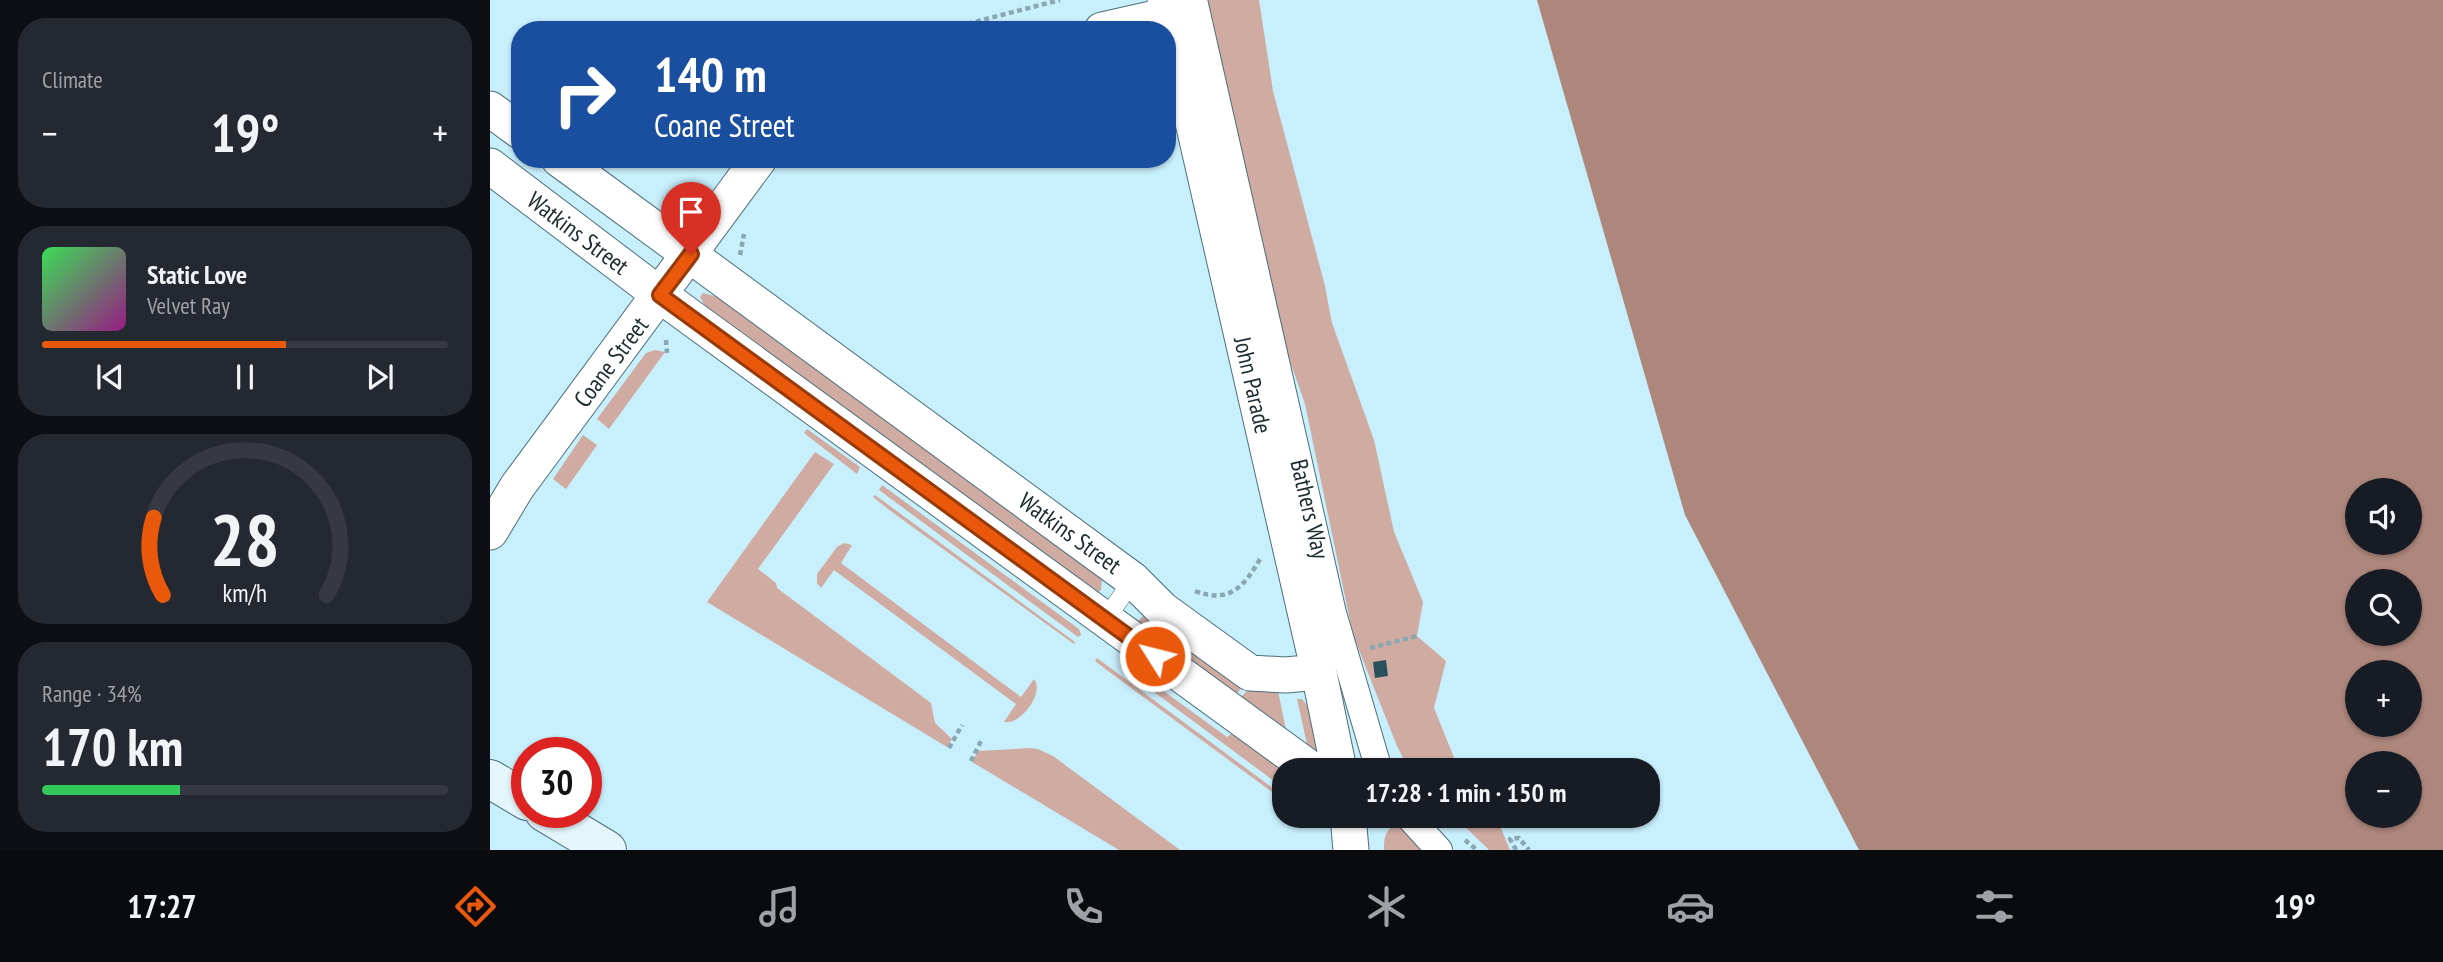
<!DOCTYPE html>
<meta charset="utf-8">
<style>
:root{--surface:#171b24;--page:#242831;--text:#f1f3f6;--muted:#9ea1a6;--line:#363941;--accent:#ea580c}
body{margin:0;font-family:"PT Sans Narrow",sans-serif;background:var(--page);color:var(--text);height:100vh;display:flex;flex-direction:column;font-size:26px;white-space:nowrap}
*{box-sizing:border-box;margin:0}
p{font-size:23px;color:var(--muted)}
.icon{flex:none;width:38px;height:38px;fill:none;stroke:currentColor;stroke-width:2;stroke-linecap:round;stroke-linejoin:round}
.map{position:relative;flex:1;overflow:hidden}
.details{display:flex;flex-direction:column;gap:18px;padding:18px;background:#0d0f14;width:490px}
.details>*{flex:none}
.top-card{position:absolute;left:21px;top:21px;width:665px;height:147px;border-radius:28px;box-shadow:0 2px 5px #0004;background:#1a4fa0;color:#fff;overflow:hidden}
.tools{position:absolute;left:1855px;top:478px;display:grid;gap:14px}
.tools a{display:grid;place-items:center;width:77px;height:77px;border-radius:50%;background:var(--surface);box-shadow:0 2px 5px #0004;font-size:35px}
.speed{position:absolute;left:21px;top:737px;display:flex;gap:14px;font-size:35px;font-weight:700;text-align:center}
.speed>*{display:grid;place-content:center;width:91px;height:91px;border-radius:50%;background:var(--surface);box-shadow:0 2px 5px #0004;line-height:1}
.speed .limit{border:10px solid #d22;background:#fff;color:#111}
.pin{position:absolute;display:grid;place-items:center;width:60px;height:60px;color:#fff;margin:-72px -30px;border-radius:50% 50% 50% 0;rotate:-45deg;box-shadow:0 0 7px #0007}
.pin .icon{rotate:45deg}
.me{position:absolute;width:77px;margin:-38px;rotate:306deg;stroke-linejoin:round;filter:drop-shadow(0 0 5px #0008)}
.turn{display:flex;align-items:center;gap:24px;height:147px;padding:0 28px;font-size:32px}
.turn .icon{width:91px;height:91px;stroke-width:2.5}
.turn b{display:block;font-size:49px;line-height:60px}
.big{font-size:52px;font-weight:600;line-height:1.1}
.details .card{flex:1;display:flex;flex-direction:column;justify-content:center;gap:10px;min-width:0;padding:0 24px;border-radius:28px;background:var(--page)}
.details .dial{align-items:center;gap:0}
.dial svg{height:182px;overflow:visible;fill:none;stroke:var(--line);stroke-width:7;stroke-linecap:round;text-anchor:middle}
.dial text{fill:var(--text);stroke:none}
.song{display:flex;align-items:center;gap:21px}
.cover{width:84px;height:84px;border-radius:10px;background:linear-gradient(135deg,hsl(130 70% 55%),hsl(310 70% 35%))}
.played{height:7px;border-radius:4px;background:linear-gradient(90deg,var(--accent) 60%,var(--line) 60%)}
.keys{display:flex;justify-content:space-around;direction:ltr}
.heat{display:flex;justify-content:space-between;align-items:center;font-size:38px;direction:ltr}
.charge{height:10px;border-radius:5px;background:linear-gradient(90deg,#34c759 34%,var(--line) 0)}
.trip{position:absolute;left:782px;top:758px;width:388px;height:70px;border-radius:28px;background:var(--surface);box-shadow:0 2px 5px #0004;font-weight:600;line-height:70px;text-align:center}
.dock{display:flex;height:112px;justify-content:space-around;align-items:center;background:#090b0e;color:var(--muted)}
.dock .icon{width:49px;height:49px}
.dock .current{color:var(--accent)}
.dock b{font-size:32px;color:var(--text)}
main{display:flex;flex:1;min-height:0}
.map>svg:first-child{display:block}
.green{fill:#cfaba2}
.water{fill:#ad867c;fill-rule:evenodd}
.building{fill:#28505d}
.lines{fill:none;stroke-linecap:round;stroke-linejoin:round}
.service-casing{stroke:#4c6f7b;stroke-width:19}
.pedestrian-casing{stroke:#4c6f7b;stroke-width:28}
.minor-casing{stroke:#4c6f7b;stroke-width:37}
.secondary-casing{stroke:#4c6f7b;stroke-width:40}
.path{stroke:#89a7b1;stroke-width:4.5;stroke-dasharray:5 3.5;stroke-linecap:butt}
.service{stroke:#fff;stroke-width:18}
.pedestrian{stroke:#fff;stroke-width:26}
.minor{stroke:#fff;stroke-width:35}
.secondary{stroke:#e4f6fc;stroke-width:38}
.route-casing{stroke:#983908;stroke-width:18}
.route{stroke:#ea580c;stroke-width:12}
.labels{text-anchor:middle;dominant-baseline:central;stroke-width:7;stroke-linejoin:round;paint-order:stroke}
.street-label{font-size:24px;fill:#1c2b30;stroke:#fff}
</style>
<main>
<section class="details">
<div class="card"><p>Climate</p>
<div class="heat"><a>−</a><b class="big">19°</b><a>+</a></div>
</div>
<div class="card">
<div class="song"><i class="cover"></i><div><b>Static Love</b><p>Velvet Ray</p></div></div>
<div class="played"></div>
<div class="keys"><svg class="icon" aria-label="previous" viewBox="0 0 24 24"><path d="M18 5L8 12l10 7zM5 5v14"/></svg><svg class="icon" aria-label="pause" viewBox="0 0 24 24"><path d="M8 5v14M16 5v14"/></svg><svg class="icon" aria-label="next" viewBox="0 0 24 24"><path d="M6 5l10 7-10 7zM19 5v14"/></svg></div>
</div>
<div class="card dial"><svg viewBox="0 0 100 80">
<path d="M14 69A42 42 0 1 1 86 69"/>
<path d="M14 69A42 42 0 0 1 10 35" stroke="#ea580c"/>
<text x="50" y="56" font-size="32" font-weight="700">28</text>
<text x="50" y="72" font-size="11">km/h</text>
</svg></div>
<div class="card"><p>Range · 34%</p><b class="big">170 km</b><div class="charge"></div></div>
</section>
<div class="map">
<svg width="1953" height="850" viewBox="0 0 1953 850">
<rect width="100%" height="100%" fill="#c8effc"/>
<path class="green" d="M716 0H769L783 91 835 286 842 323 884 440 904 532 933 602 927 636 956 661 944 708 969 770H919L907 746 863 635 815 404 794 344Z
M213 293 228 297 612 578 611 590 606 594 216 308 210 297Z
M165 350 175 352 119 429 107 419 156 353Z
M317 429 370 467 367 474 314 433Z
M93 435 107 445 76 489 63 479Z
M325 452 344 464 268 569 286 583 287 588 441 703 445 723 462 739 457 747 217 602Z
M392 485 589 629 591 635 588 637 389 490Z
M385 495 585 642 584 644 402 512 383 497Z
M354 543 362 545 351 563 531 697 544 679C555 693 530 726 514 722L526 704 344 570 331 588 327 583V574L347 547Z
M655 614 756 681 747 694 646 623Z
M607 658 784 789 782 792 614 668 605 661Z
M661 682 737 737 743 733 794 770V776L788 784 664 692Z
M761 686 788 691 798 739 751 697Z
M807 699H812L820 709 832 757 820 758Z
M540 748 548 749 563 756 690 850H629L482 762 488 751Z
M964 816H1003L1008 821 1020 850H999Z
M904 826H910L936 850H894C894 840 894 831 904 826Z"/>
<path class="water" d="M1047 0H1953V850H1369L1195 515ZM1867 490H1920V542H1867ZM1867 581H1920V634H1867ZM1867 672H1920V724H1867ZM1867 763H1920V816H1867Z"/>
<path class="building" d="M896 660 898 676 885 678 883 662Z"/>
<g class="lines">
<defs>
<path id="service" d="M615 620 643 580"/>
<path id="pedestrian" d="M704 0 843 613 889 770
M918 816 949 850"/>
<path id="minor" d="M675 0 828 668 849 770
M612 30 679 15
M0 109 30 131
M69 159 643 580 673 610 760 673 796 675 828 672
M0 166 170 295 822 770
M0 532 27 487 269 159
M858 816 861 850"/>
<path id="secondary" d="M0 779 37 801
M54 812 117 850"/>
</defs>
<use href="#service" class="service-casing"/>
<use href="#pedestrian" class="pedestrian-casing"/>
<use href="#minor" class="minor-casing"/>
<use href="#secondary" class="secondary-casing"/>
<path class="path" d="M453 30 570 0
M189 208 200 194 202 196
M250 255 254 234
M176 340 177 353
M705 591C739 604 754 587 770 559
M880 648 927 636
M459 748 472 725
M481 761 492 739
M975 840 987 850
M1026 850 1020 839 1029 838 1039 850"/>
<use href="#service" class="service"/>
<use href="#pedestrian" class="pedestrian"/>
<use href="#minor" class="minor"/>
<use href="#secondary" class="secondary"/>
</g>
<g class="lines">
<defs>
<path id="route" d="M201 254 170 295 665 656"/>
</defs>
<use href="#route" class="route-casing"/>
<use href="#route" class="route"/>
</g>
<g class="labels">
<g class="street-label">
<text transform="translate(88 233) rotate(37)">Watkins Street</text>
<text transform="translate(121 362) rotate(-53)">Coane Street</text>
<text transform="translate(763 385) rotate(77)">John Parade</text>
<text transform="translate(820 509) rotate(77)">Bathers Way</text>
<text transform="translate(580 533) rotate(36)">Watkins Street</text>
</g>
</g>
</svg>
<div class="tools">
<a><svg class="icon" aria-label="sound" viewBox="0 0 24 24"><path d="M4 9h4l5-4v14l-5-4H4zM17 9q2 3 0 6"/></svg></a>
<a><svg class="icon" aria-label="search" viewBox="0 0 24 24"><circle cx="10" cy="10" r="6"/><path d="M15 15l6 6"/></svg></a>
<a>+</a>
<a>−</a>
</div>
<div class="speed"><div class="limit">30</div></div>
<div class="pin" style="left:201px;top:254px;background:#d93025"><svg class="icon" aria-label="arrive" viewBox="0 0 24 24"><path d="M6 21V4h12l-3 4 3 4H6"/></svg></div>
<svg class="me" style="left:665px;top:656px" viewBox="-20 -20 40 40"><circle r="17" fill="#ea580c" stroke="#fff" stroke-width="3"/><path d="M0-11L8 9 0 5-8 9z" fill="#fff"/></svg>
<div class="trip">17:28 · 1 min · 150 m</div>
<div class="top-card">
<div class="turn"><svg class="icon" aria-label="right" viewBox="0 0 24 24"><path d="M7 20v-9h11M14 6l5 5-5 5"/></svg><div><b>140 m</b>Coane Street</div></div>
</div>
</div>
</main>
<nav class="dock">
<b>17:27</b>
<svg class="icon current" aria-label="directions" viewBox="0 0 24 24"><path d="M12 3l9 9-9 9-9-9zM9 14v-3h6M13 9l2 2-2 2"/></svg>
<svg class="icon" aria-label="music" viewBox="0 0 24 24"><path d="M9 18V5l10-2v13"/><circle cx="6" cy="18" r="3"/><circle cx="16" cy="16" r="3"/></svg>
<svg class="icon" aria-label="phone" viewBox="0 0 24 24"><path d="M5 4h4l2 5-3 2q2 4 5 5l2-3 5 2v4C11 20 4 13 5 4z"/></svg>
<svg class="icon" aria-label="climate" viewBox="0 0 24 24"><path d="M12 3v18M4 7l16 10M4 17L20 7"/></svg>
<svg class="icon" aria-label="car" viewBox="0 0 24 24"><path d="M5 17H2v-5l4-1 3-4h7l3 4 3 1v5h-3M9 17h6M6 11h13"/><circle cx="7" cy="17" r="2"/><circle cx="17" cy="17" r="2"/></svg>
<svg class="icon" aria-label="filters" viewBox="0 0 24 24"><path d="M4 7h16M4 17h16"/><circle cx="9" cy="7" r="2"/><circle cx="15" cy="17" r="2"/></svg>
<b>19°</b>
</nav>
